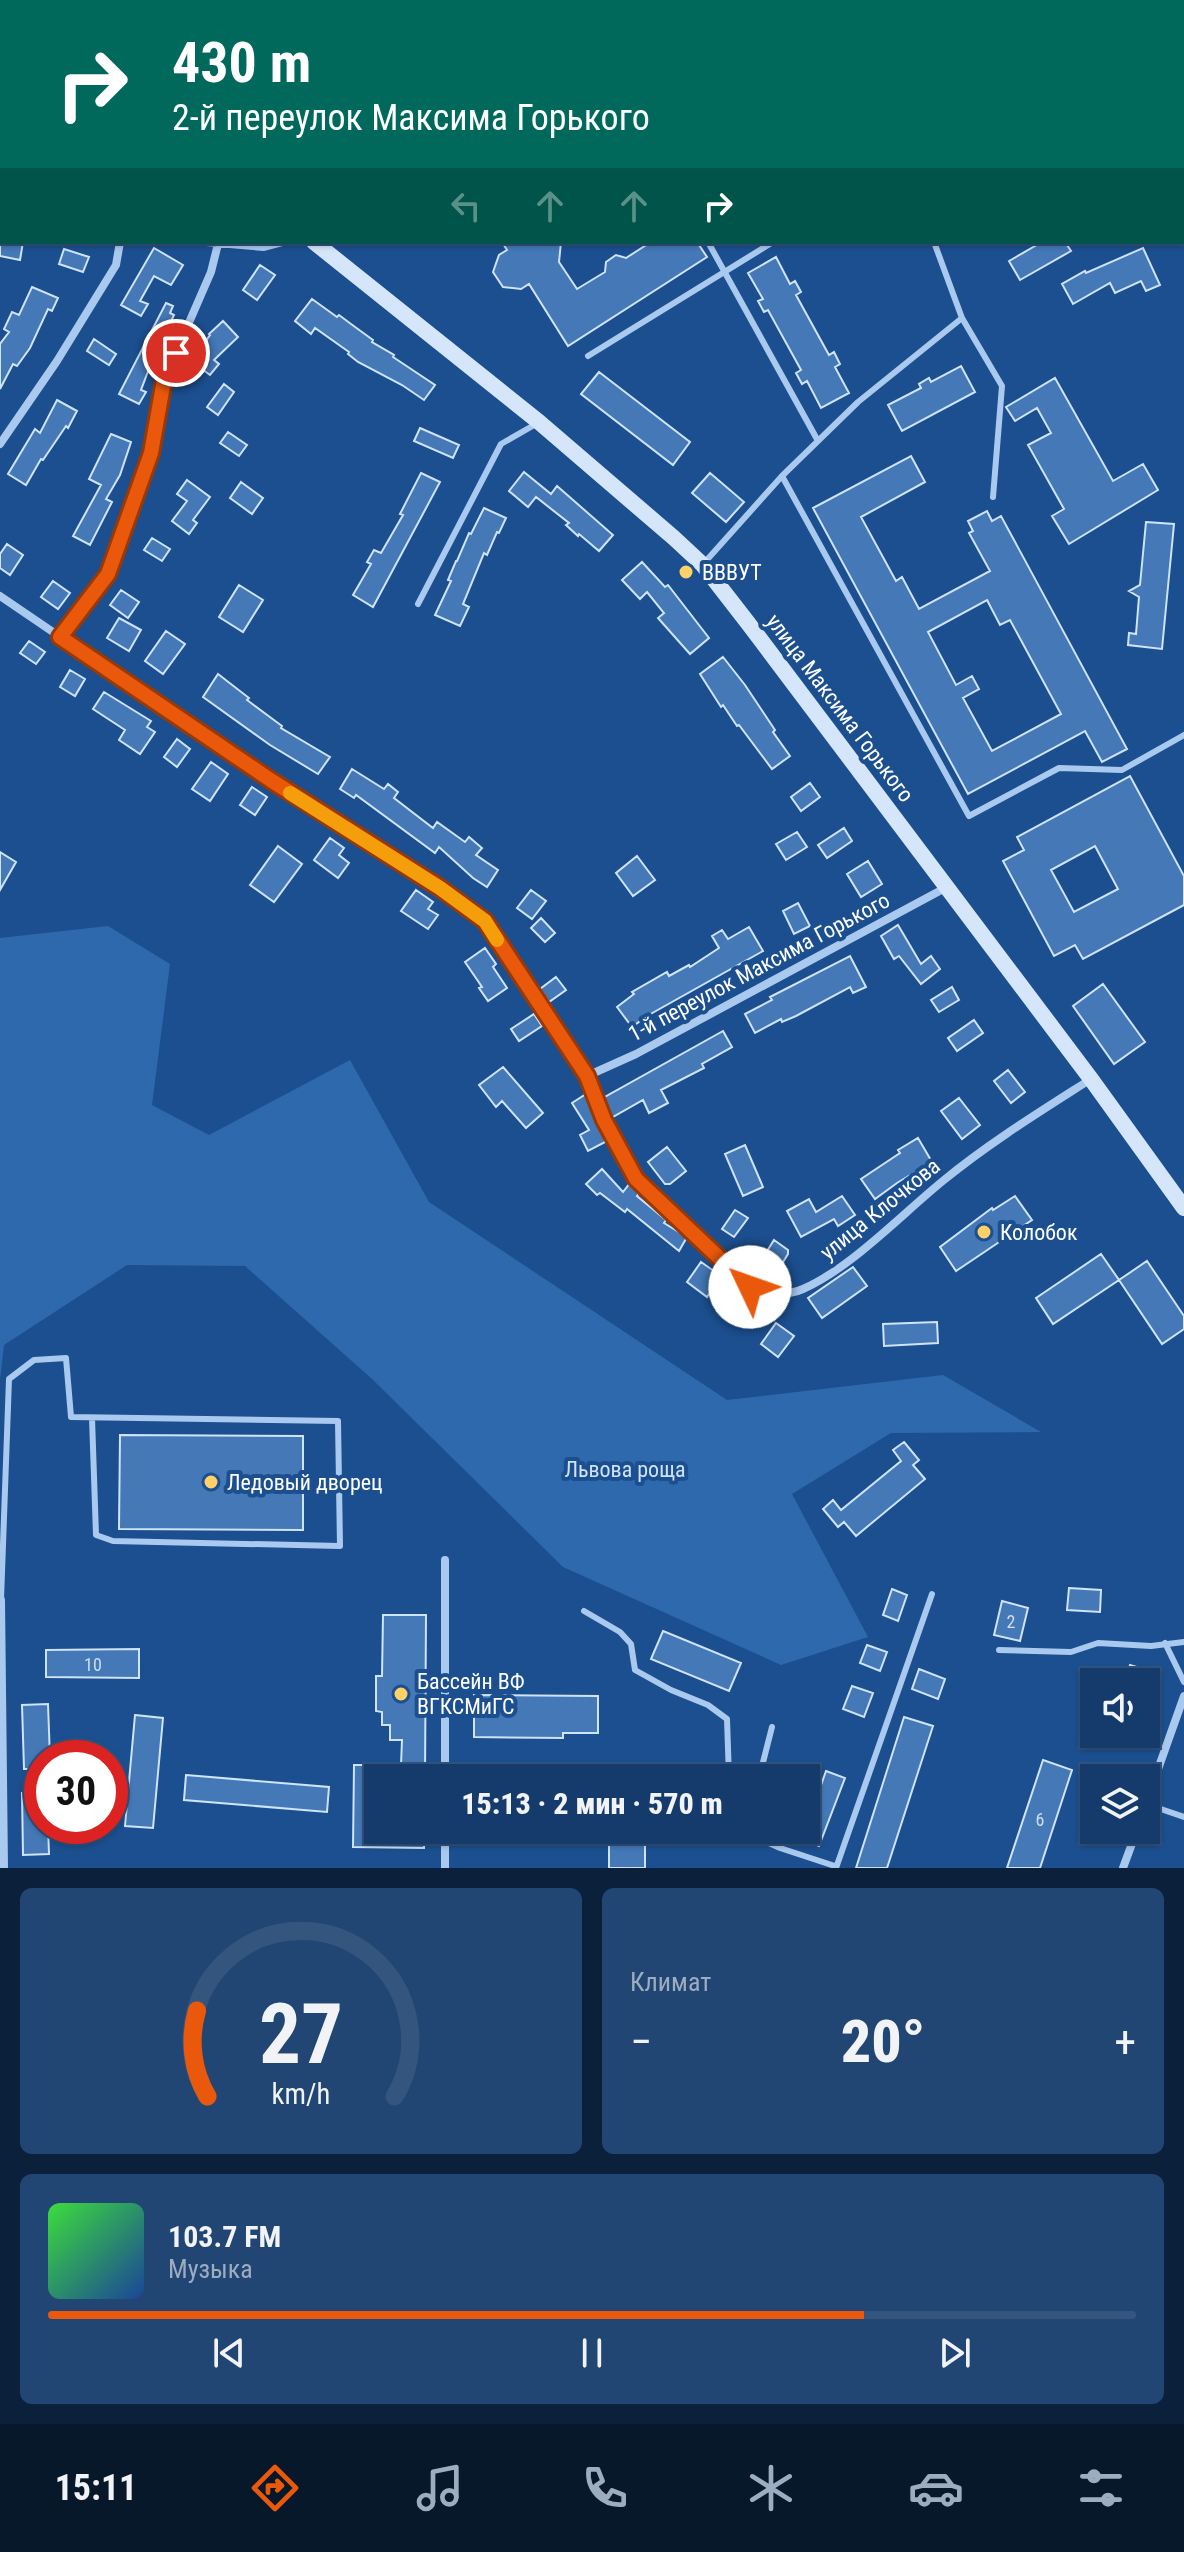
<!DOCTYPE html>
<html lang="ru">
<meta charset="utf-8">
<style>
:root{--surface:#143b6b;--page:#214673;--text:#f1f3f6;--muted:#9dadc1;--line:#33557e;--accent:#ea580c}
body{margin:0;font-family:"Roboto Condensed",sans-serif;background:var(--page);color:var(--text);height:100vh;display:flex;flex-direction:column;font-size:30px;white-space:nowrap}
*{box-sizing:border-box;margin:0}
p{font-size:26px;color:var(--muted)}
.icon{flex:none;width:44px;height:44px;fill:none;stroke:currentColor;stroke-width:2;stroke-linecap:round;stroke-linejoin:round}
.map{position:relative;height:1868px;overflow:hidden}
.side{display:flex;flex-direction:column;gap:20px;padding:20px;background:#0b203b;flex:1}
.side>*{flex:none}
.banner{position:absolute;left:0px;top:0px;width:1184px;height:244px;box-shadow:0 2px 6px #0004,0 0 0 2px var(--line);background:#00695c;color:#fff;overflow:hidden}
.fabs{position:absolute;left:1080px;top:1668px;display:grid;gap:16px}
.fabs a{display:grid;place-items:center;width:80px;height:80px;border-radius:0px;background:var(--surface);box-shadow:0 2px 6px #0004,0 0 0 2px var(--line);font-size:40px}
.speed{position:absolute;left:24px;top:1740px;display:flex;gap:16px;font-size:40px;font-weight:700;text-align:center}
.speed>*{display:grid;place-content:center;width:104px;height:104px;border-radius:50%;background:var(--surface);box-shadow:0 2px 6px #0004,0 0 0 2px var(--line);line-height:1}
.speed .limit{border:12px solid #d22;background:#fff;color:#111}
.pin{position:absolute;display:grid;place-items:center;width:68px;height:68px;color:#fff;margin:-34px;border:4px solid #fff;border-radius:50%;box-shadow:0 2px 8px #0007}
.me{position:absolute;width:88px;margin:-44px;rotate:312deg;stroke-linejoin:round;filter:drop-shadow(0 0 6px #0008)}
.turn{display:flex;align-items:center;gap:28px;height:168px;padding:0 40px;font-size:36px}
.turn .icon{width:104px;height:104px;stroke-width:2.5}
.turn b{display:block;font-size:56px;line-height:68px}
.lanes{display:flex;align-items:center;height:76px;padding:0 40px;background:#0003;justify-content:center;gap:40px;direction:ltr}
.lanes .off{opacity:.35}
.big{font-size:60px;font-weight:800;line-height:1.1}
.side .widget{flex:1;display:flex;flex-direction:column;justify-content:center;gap:12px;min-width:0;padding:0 28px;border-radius:12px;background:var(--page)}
.side .dial{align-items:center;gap:0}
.dial svg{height:208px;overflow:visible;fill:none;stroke:var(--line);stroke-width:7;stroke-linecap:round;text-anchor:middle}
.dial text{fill:var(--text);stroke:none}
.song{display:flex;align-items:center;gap:24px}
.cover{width:96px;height:96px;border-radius:12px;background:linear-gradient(135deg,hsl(120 70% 55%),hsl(220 70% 35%))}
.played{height:8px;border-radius:4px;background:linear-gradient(90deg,var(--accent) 75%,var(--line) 75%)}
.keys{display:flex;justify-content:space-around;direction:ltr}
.heat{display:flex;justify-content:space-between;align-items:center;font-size:44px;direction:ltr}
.side .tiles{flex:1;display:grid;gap:20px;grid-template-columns:1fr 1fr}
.widget:last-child{grid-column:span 2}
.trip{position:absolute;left:364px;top:1764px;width:456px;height:80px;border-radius:0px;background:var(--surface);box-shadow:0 2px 6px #0004,0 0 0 2px var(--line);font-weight:800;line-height:80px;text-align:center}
.tabs{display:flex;height:128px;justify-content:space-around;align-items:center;background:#08182b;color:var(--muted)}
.tabs .icon{width:56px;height:56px}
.tabs .on{color:var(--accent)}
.tabs b{font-size:36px;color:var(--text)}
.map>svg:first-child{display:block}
.green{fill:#2e69ad}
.building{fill:#4478b7;stroke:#cfe3fa;stroke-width:2;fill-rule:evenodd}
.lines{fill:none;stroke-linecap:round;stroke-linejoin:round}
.service{stroke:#a9c9ee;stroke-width:6}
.minor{stroke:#a9c9ee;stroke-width:8}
.secondary{stroke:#d6e6fa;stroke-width:16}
.route-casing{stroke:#983908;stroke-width:20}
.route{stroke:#ea580c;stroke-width:14}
.slow{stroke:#f59e0b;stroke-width:14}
.poi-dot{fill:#ffd166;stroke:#1b4f8f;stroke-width:3}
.labels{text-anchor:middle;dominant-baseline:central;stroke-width:8;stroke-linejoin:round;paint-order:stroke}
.number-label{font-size:18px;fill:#d0dded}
.poi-label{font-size:22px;fill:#fff;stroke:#1b4f8f;text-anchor:start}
.street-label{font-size:22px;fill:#fff;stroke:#1b4f8f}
.park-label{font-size:22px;fill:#cfe3fa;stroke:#1b4f8f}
</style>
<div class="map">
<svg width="1184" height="1868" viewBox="0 0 1184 1868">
<rect width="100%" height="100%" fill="#1b4f8f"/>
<path class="green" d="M1182 23 1184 24V153L1182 152Z
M108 926 170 964 152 1105 209 1135 350 1060 429 1202 727 1400 943 1375 1041 1432 891 1433 792 1494 868 1637 781 1665 563 1567 372 1379 245 1266 127 1265 4 1345 0 1380V938Z"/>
<path class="building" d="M0 242H23L20 260 0 256Z
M502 242H561L559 262 577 289 605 272 606 262 616 255 626 258 651 242H697L707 257 568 346 529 284 521 289 503 287 493 272 499 255 507 250Z
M1042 242H1065L1071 251 1020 280 1009 261Z
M154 248 183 265 171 285 154 276 140 301 148 304 141 316 121 305Z
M1143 248 1160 285 1146 291 1141 281 1115 293 1110 283 1073 304 1062 284 1085 271 1086 273Z
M64 249 89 257 83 272 59 264Z
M776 257 790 284 795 281 801 292 796 295 829 355 834 352 840 364 835 367 849 393 821 408 807 381 802 384 796 373 801 370 768 310 764 312 758 301 763 299 748 273Z
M260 265 275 275 257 300 243 290Z
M32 287 58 298 52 311 48 309 30 348 17 366 13 364 0 389V344L9 332 4 329 12 312 19 315Z
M312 299 337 317 339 315 351 324 373 340 372 342 394 355 393 357 435 385 424 400 402 385 358 362 348 354 349 352 315 328 311 334 295 321Z
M166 303 173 306 170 313 174 315 167 330 164 329 141 390 146 392 139 404 119 394Z
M223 321 238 337 214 360 219 364 210 375 191 361 210 335 209 334Z
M94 339 116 354 109 365 87 351Z
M961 366 975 392 902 431 888 405 921 388 919 384 929 378 931 382Z
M599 372 690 442 673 465 581 394Z
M1055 378 1113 481 1143 464 1158 490 1069 544 1052 516 1064 509 1028 445 1051 433 1037 408 1015 421 1006 407Z
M224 384 234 392 218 415 207 407Z
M57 400 77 411 68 428 66 426 43 460 41 459 26 485 8 474 35 429 40 433Z
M420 428 459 445 453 458 414 441Z
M228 432 247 445 239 456 220 443Z
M111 434 131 442 120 475 106 499 112 502 90 545 73 536 101 485 89 479Z
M911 456 925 482 861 517 896 581 902 577 919 609 990 571 969 533 973 531 968 521 987 511 992 521 1001 516 1127 749 1102 762 1085 731 968 794 813 508ZM987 600 1000 625 1010 620 1061 714 992 751 963 698 979 689 972 676 956 685 928 632Z
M524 472 551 494 557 486 613 535 599 551 579 534 578 536 566 525 569 523 536 497 528 507 509 491Z
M421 473 440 482 373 607 353 595 371 564 367 562 374 550 381 553 403 515 400 514Z
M710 473 744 502 726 522 692 493Z
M187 480 210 497 193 520 197 523 189 534 172 521 187 501 177 494Z
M241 482 263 498 252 514 230 498Z
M484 508 506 518 499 533 497 532 487 555 484 553 463 604 469 607 460 626 435 615 451 581 448 580 456 561H457L469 533 471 534Z
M1146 522 1174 524 1162 649 1128 645 1129 633 1136 634 1139 597 1129 591 1140 585Z
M152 538 170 549 162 561 144 550Z
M7 544 23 555 10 575 0 568V554Z
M642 562 665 587 668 585 709 638 690 654 658 618 664 613 647 592 640 599 622 580Z
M53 581 70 593 58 609 41 597Z
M239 585 263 600 243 632 219 617Z
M121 590 139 602 128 618 110 605Z
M119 618 141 630 129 651 107 638Z
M166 631 185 644 163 674 145 661Z
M29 641 45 652 36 664 20 653Z
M723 657 745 685 775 730 773 732 790 756 772 769 739 725 737 726 723 705 721 707 700 674Z
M70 670 85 679 75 696 60 687Z
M218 674 249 698 247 700 282 726 281 728 330 757 318 774 270 745 203 697Z
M104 692 151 721 147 727 155 732 140 754 119 740 125 730 93 709Z
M177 739 190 749 177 767 164 757Z
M211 762 228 774 210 801 192 789Z
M352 769 384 789 388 784 398 792 394 798 433 828 437 822 465 842 469 837 482 848 476 855 498 870 487 887 473 878 439 847 435 853 356 795 354 798 340 789Z
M1130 776 1184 876V905L1083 959 1075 945 1054 956 1003 861 1024 850 1017 837ZM1095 846 1118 889 1074 912 1051 870Z
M810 783 820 797 801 811 791 797Z
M252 787 267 797 255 815 240 805Z
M844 828 852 841 827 858 818 845Z
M797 832 807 847 786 860 776 844Z
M330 838 344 848 339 855 349 863 338 878 314 860Z
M278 846 302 864 274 902 250 885Z
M0 852 16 862 0 890Z
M637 856 655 880 633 896 616 873Z
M868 861 882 884 861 897 847 874Z
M416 890 433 902 428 909 438 915 428 929 401 911Z
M531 890 546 901 532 919 517 908Z
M798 903 810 926 794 934 783 911Z
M541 918 555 933 545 942 531 928Z
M898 925 921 964 931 956 940 969 921 984 899 956 894 959 881 936Z
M749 927 763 951 647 1016 632 1027 617 1007 634 994 632 992 667 972 669 976 689 965 690 967 719 948 712 936 722 930 728 939Z
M485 948 496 964 493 967 507 988 488 1001 479 988 482 987 465 962Z
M850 956 866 987 853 993 850 987 796 1016 782 1022 781 1019 755 1033 745 1014 772 1000 770 997Z
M556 977 566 990 549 1002 540 989Z
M1103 984 1145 1042 1114 1064 1073 1006Z
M952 987 959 1000 939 1012 931 1000Z
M534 1014 542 1026 519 1041 511 1029Z
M974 1020 983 1033 957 1051 948 1038Z
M723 1031 732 1047 702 1064 704 1068 661 1090 668 1103 649 1113 643 1100 611 1118 603 1098Z
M503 1067 543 1113 526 1128 502 1101 496 1107 479 1085Z
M1008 1070 1025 1092 1011 1103 994 1081Z
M586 1094 607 1141 588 1151 580 1135 589 1130 572 1103Z
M959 1098 980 1125 962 1139 941 1111Z
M918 1138 932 1162 897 1183 875 1199 861 1179 900 1153 898 1150Z
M745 1145 763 1187 743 1196 725 1154Z
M667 1147 686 1171 670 1184H665L648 1162Z
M602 1169 623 1192 630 1183 632 1185 640 1192 637 1196 666 1220 664 1223 687 1237 679 1251 627 1209 625 1212 600 1193 597 1195 586 1184Z
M842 1196 855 1215 838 1226 834 1219 801 1237 787 1211 809 1199 816 1212Z
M1015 1196 1032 1220 956 1271 940 1247 992 1208 993 1210Z
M735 1210 748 1218 734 1237 722 1229Z
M774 1240 788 1250V1254L780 1267 764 1256Z
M1101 1254 1119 1280 1053 1324 1036 1298Z
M1147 1261 1184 1316V1329L1162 1344 1119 1280Z
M701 1262 721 1276 707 1297 687 1282Z
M853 1267 867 1286 822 1318 808 1298Z
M937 1322 938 1343 884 1346 883 1324Z
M776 1323 794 1336 778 1357 761 1344Z
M120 1435 303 1436V1530L119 1529Z
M904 1442 919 1460 913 1465 925 1479 856 1536 844 1522 838 1527 823 1509 833 1500 841 1510 901 1461 893 1450Z
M1069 1588 1101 1590 1100 1612 1067 1610Z
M892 1589 907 1595 898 1621 883 1615Z
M1002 1601 1028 1608 1020 1641 994 1635Z
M383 1615H426L425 1778H378V1830H424V1848L353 1847 354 1765H401L402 1740H390V1725H382V1712L376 1711V1676H382Z
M663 1631 741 1663 729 1691 651 1659Z
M867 1645 887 1652 880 1671 860 1663Z
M139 1649V1678L46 1677V1650Z
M1130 1665 1150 1671 1146 1682H1125Z
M919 1669 945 1679 938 1699 912 1689Z
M852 1686 873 1693 864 1717 843 1709Z
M474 1695 598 1696V1733H563V1738L474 1737Z
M48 1704 50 1758H42V1769H24L22 1705Z
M135 1715 163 1718 153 1828 125 1826Z
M904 1717 933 1726 887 1868H856Z
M1043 1760 1072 1770 1040 1868H1007Z
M826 1771 845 1778 819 1846 802 1839Z
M186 1775 329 1787 327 1812 184 1800Z
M22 1793H42V1826H48L49 1854 23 1855Z
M609 1830H645V1868H609Z"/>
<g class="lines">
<path class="service" d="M396 0 398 2
M561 0 563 2
M803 0 805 2
M1119 0 1120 2
M708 242 818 441
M934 242 962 318 1002 386 993 497
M588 356 773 242
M782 476 969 816 1059 768 1122 770 1184 735
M705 562 782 476 858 402 962 318
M418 604 501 444 536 424
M1 1600 9 1379 34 1360 66 1358 71 1417 338 1421 340 1546 113 1541 96 1535 92 1418
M584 1611 620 1632 631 1644 635 1670 671 1690 708 1705 727 1719 729 1778
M1165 1643 1184 1682
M999 1650 1071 1652 1098 1643 1151 1646 1184 1642
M759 1778 772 1727
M1146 1804 1184 1817
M739 1830 780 1848 835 1866
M836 1868 932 1594"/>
<path class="minor" d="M0 204 2 205
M206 242 264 247 283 242
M0 444 57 361 116 265 120 242
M0 596 272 781 440 888 485 921 587 1076 604 1120 636 1179 750 1287C768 1293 785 1297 803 1289 851 1268 903 1213 944 1180 989 1143 1041 1111 1091 1079
M60 637 108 574 151 453 164 380 211 272 218 244
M587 1076 636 1054 947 887
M1 1600 4 1868
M445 1778V1560
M1146 1803 1184 1696
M445 1868V1830
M1123 1868 1137 1830"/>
<path class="secondary" d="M70 0 72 2
M314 242 539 422 674 538 703 565 748 623 1091 1079 1184 1208"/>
</g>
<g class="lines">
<defs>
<path id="route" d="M176 353 164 380 151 453 108 574 60 637 272 781 440 888 485 921 587 1076 604 1120 636 1179 750 1287"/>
</defs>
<use href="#route" class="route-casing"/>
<use href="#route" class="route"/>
<path class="slow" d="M290 793 440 888 485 921 497 940"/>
</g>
<g class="poi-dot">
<circle cx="686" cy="572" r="8"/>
<circle cx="984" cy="1232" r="8"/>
<circle cx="211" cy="1482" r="8"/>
<circle cx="401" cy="1694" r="8"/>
</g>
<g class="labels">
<g class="number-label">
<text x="1011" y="1621">2</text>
<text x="93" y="1664">10</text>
<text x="1040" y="1819">6</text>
</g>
<g class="poi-label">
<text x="702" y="572">ВВВУТ</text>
<text x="1000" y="1232">Колобок</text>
<text x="227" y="1482">Ледовый дворец</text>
<text x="417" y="1681">Бассейн ВФ<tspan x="417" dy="25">ВГКСМиГС</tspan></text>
</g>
<g class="street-label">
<text transform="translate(840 708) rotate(53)">улица Максима Горького</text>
<text transform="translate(759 967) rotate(-28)">1-й переулок Максима Горького</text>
<text transform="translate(880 1209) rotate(-39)">улица Клочкова</text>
</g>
<g class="park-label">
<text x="625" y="1469">Львова роща</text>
</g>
</g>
</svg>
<div class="fabs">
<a><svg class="icon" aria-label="sound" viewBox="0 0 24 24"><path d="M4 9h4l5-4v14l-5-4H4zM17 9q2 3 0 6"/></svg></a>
<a><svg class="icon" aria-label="layers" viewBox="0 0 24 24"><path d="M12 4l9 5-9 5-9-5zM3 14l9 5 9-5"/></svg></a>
</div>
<div class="speed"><div class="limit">30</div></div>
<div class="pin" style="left:176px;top:353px;background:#d93025"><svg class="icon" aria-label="arrive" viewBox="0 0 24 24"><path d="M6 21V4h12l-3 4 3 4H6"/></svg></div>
<svg class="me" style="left:750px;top:1287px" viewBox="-20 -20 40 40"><circle r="19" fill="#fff"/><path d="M0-13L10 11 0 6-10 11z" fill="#ea580c"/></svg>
<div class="trip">15:13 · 2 мин · 570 m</div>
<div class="banner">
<div class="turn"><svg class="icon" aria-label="right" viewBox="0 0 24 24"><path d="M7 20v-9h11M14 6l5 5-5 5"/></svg><div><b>430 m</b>2-й переулок Максима Горького</div></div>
<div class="lanes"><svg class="icon off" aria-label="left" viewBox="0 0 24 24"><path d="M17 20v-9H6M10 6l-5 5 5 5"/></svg><svg class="icon off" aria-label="ahead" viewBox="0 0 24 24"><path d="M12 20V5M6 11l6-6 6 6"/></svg><svg class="icon off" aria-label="ahead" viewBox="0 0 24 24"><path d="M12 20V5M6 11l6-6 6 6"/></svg><svg class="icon" aria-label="right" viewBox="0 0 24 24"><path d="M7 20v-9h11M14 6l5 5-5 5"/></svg></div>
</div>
</div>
<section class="side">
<div class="tiles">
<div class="widget dial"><svg viewBox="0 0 100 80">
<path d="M14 69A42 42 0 1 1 86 69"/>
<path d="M14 69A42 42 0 0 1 10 36" stroke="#ea580c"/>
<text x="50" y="56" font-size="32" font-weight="700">27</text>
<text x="50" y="72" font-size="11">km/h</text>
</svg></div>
<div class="widget"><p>Климат</p>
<div class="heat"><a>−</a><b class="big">20°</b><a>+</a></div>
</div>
<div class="widget">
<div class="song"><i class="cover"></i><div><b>103.7 FM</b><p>Музыка</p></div></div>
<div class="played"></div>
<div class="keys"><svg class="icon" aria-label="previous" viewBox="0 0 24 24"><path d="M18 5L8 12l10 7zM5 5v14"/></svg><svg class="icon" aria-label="pause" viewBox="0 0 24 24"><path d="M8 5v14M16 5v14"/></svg><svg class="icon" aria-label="next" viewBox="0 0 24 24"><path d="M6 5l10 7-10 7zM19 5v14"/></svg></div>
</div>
</div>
</section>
<nav class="tabs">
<b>15:11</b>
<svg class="icon on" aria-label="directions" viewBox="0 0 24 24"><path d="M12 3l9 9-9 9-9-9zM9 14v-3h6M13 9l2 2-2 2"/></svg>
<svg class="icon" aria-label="music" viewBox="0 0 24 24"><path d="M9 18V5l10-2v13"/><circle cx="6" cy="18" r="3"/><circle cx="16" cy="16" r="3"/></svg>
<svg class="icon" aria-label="phone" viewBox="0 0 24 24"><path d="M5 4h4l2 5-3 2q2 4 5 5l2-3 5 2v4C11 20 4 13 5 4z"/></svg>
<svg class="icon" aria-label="climate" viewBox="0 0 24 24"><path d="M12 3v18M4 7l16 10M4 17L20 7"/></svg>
<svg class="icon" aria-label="car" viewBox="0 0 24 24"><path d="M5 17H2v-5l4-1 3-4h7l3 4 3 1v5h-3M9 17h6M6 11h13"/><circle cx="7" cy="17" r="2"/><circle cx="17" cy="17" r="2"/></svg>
<svg class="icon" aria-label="filters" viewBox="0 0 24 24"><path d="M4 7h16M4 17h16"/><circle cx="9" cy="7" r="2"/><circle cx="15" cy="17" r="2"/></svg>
</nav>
